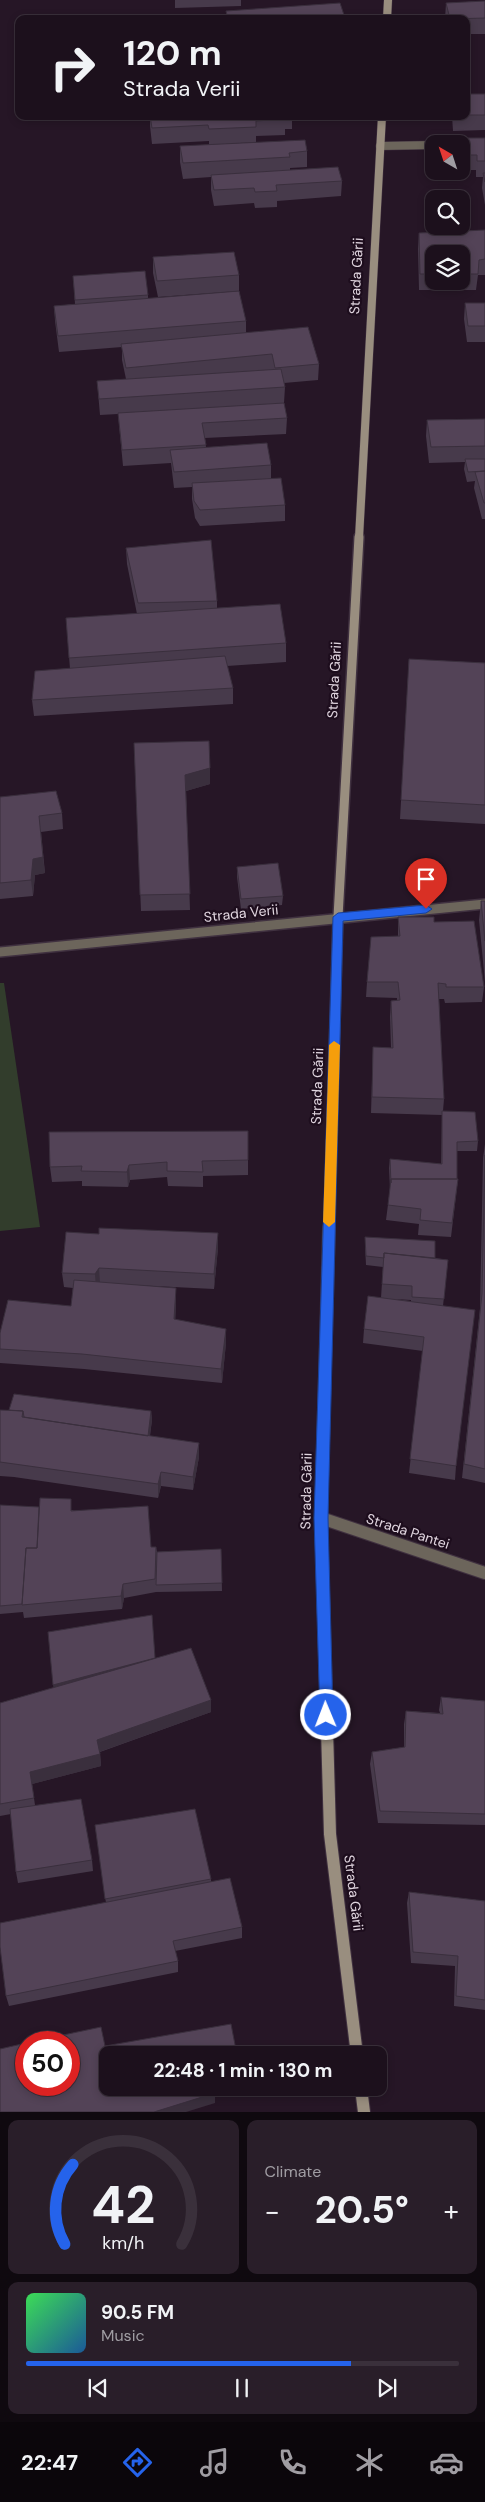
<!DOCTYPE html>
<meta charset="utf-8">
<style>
:root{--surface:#1c101c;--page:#291e29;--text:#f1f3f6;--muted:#a09da3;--line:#3a303b;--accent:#2563eb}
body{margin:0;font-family:"DM Sans",sans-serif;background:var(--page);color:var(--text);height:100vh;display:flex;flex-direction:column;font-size:19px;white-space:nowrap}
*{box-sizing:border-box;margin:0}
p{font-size:16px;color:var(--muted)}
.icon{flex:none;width:28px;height:28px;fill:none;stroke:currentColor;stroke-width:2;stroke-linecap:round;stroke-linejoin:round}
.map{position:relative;height:2112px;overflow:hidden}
.panel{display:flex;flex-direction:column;gap:8px;padding:8px;background:#0f090f;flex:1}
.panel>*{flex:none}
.banner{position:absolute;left:15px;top:15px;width:455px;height:105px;border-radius:10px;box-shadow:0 2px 8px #0003,0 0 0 1px var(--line);background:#1c101c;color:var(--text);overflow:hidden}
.needle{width:32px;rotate:321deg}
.fabs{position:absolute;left:425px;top:135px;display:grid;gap:10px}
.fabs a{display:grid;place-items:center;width:45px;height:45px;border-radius:10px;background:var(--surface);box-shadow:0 2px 8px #0003,0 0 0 1px var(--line);font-size:25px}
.speed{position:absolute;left:15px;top:2031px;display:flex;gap:10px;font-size:25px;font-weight:700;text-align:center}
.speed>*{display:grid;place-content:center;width:65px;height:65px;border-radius:50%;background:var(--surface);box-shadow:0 2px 8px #0003,0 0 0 1px var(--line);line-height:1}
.speed .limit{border:8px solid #d22;background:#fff;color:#111}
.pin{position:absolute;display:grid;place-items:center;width:42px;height:42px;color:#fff;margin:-51px -21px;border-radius:50% 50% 50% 0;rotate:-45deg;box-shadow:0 0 5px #0007}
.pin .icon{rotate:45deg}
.me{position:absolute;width:55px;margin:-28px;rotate:359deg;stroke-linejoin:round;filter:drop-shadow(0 0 4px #0008)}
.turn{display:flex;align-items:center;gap:18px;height:105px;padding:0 25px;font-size:22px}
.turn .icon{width:65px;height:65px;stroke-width:2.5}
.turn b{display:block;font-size:35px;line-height:42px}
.big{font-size:38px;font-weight:700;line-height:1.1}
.panel .widget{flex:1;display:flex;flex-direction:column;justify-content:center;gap:8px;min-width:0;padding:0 18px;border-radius:10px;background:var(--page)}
.panel .dial{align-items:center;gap:0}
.dial svg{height:130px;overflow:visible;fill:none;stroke:var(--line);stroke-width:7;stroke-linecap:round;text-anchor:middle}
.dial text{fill:var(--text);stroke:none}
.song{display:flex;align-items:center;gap:15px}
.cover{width:60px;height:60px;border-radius:8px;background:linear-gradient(135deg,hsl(130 70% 55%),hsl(210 70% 35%))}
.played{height:5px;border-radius:2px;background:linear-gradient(90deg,var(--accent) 75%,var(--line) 75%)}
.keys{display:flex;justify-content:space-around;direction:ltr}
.heat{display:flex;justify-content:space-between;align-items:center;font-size:28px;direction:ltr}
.panel .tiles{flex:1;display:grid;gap:8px;grid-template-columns:1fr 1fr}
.widget:last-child{grid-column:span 2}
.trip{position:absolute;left:99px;top:2046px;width:288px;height:50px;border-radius:10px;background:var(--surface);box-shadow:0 2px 8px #0003,0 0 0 1px var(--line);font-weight:700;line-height:50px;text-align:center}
.menu{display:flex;height:80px;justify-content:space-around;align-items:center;background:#0b060b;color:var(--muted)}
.menu .icon{width:35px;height:35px}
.menu .selected{color:var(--accent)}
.menu b{font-size:22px;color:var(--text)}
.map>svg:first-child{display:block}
.green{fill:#323d2c}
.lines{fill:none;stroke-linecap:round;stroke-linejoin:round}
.street-far2-casing{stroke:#403140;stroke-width:9}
.street-far1-casing{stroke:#403140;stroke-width:12}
.street-casing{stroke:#403140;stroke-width:14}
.secondary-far2-casing{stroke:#403140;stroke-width:9}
.secondary-far1-casing{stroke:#403140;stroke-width:12}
.secondary-casing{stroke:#403140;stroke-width:14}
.street-far2{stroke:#6c655b;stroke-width:8}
.street-far1{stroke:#6c655b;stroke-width:9}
.street{stroke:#6c655b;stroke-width:12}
.secondary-far2{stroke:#998e7f;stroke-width:8}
.secondary-far1{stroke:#998e7f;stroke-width:9}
.secondary{stroke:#998e7f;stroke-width:12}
.wall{fill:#473a4b;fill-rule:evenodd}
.shaded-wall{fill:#3a2f3d}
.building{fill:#534357;stroke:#3a2f3d}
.route{fill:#2563eb;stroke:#184099}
.slow{fill:#f59e0b}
.labels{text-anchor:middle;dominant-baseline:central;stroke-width:4.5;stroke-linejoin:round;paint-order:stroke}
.street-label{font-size:14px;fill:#e0d5df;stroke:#1d0d1d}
</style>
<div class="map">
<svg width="485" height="2112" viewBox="0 0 485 2112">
<rect width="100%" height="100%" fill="#261626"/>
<path class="green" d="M0 983H4L40 1227 0 1231Z"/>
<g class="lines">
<defs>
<path id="street-far2" d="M461 145H485
M380 146 434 145"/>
<path id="street-far1" d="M0 952 485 904"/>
<path id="street" d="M321 1518 485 1573"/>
<path id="secondary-far2" d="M387 19 388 0
M359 538 382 116"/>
<path id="secondary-far1" d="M329 1228 338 917 359 537"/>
<path id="secondary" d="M329 1227 321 1518 330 1834 357 2055
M361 2088 364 2112"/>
</defs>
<use href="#street-far2" class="street-far2-casing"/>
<use href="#street-far1" class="street-far1-casing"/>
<use href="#street" class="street-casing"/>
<use href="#secondary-far2" class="secondary-far2-casing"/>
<use href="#secondary-far1" class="secondary-far1-casing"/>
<use href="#secondary" class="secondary-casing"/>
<use href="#street-far2" class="street-far2"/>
<use href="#street-far1" class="street-far1"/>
<use href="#street" class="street"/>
<use href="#secondary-far2" class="secondary-far2"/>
<use href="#secondary-far1" class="secondary-far1"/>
<use href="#secondary" class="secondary"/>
</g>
<path class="wall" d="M175 0H241V6L175 8Z
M485 1V34H466V19H445L446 3Z
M226 11 344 15V19H226Z
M466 94H485V130L453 131 452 116H466Z
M150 116H292V129H285V135L256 136V142L209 145V141L152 144 150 126Z
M465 138H485V205L482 188 483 177H476V170H464L463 154Z
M180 146 307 151V167L290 168V170L342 181 341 196 277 201V207L255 208 254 203 214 206 211 190V177L183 179 180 162Z
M485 230V275H478L476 290H419L418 249 419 233ZM434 254H461V281H434Z
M153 257 239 275V291L158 297 153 273Z
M73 276 148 295V298L246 321V333L319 364 318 380 284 383 285 387 284 403 287 418 286 434 205 438 206 447 271 465V479L285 505V521L200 526 195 518 192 499V487L174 488 171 463 123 466 118 414 100 415 97 381 126 379 122 360V347L59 352 55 321 54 306 75 304Z
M465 303H485V342H467L464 319Z
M485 419V519H482L474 488 475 481 467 482 464 469 465 462 429 463 426 436 427 420Z
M126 548 217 601V608L286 643V662L227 666 233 688V704L34 716 32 700 70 669 66 618 137 614 127 564Z
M409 659 485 663V824L400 819Z
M134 743 210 784 186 791 190 910 141 911Z
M0 797 62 813 63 829 41 832 45 873 35 875 33 896 0 899Z
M237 867 283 896 282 905 241 909 237 877Z
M481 901H485V982L479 920Z
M398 917 434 922 484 987 482 1002 445 1003 444 999H439L444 1099 443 1111 478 1141 477 1151H457V1179H458L451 1237 418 1235 419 1224 386 1220 390 1189 389 1168 390 1159 441 1164 442 1115 371 1113 373 1047 391 1048 390 1017 391 1001 397 1000V998L366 997 367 982 398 936Z
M248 1131V1175L203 1176V1187L168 1186 167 1177 130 1180 128 1187 82 1186V1181L52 1182 50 1167Z
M485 1144V1483L462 1478 480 1309 483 1158Z
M218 1233V1248L214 1289 133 1285 176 1288V1303L175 1319 226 1343 222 1383 84 1369 0 1363V1333L71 1306 73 1288 64 1287 62 1273 99 1234Z
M365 1237 435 1258 448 1260 443 1306 456 1466 455 1480 409 1473 423 1351 363 1343 364 1329 381 1298 383 1267 366 1265 365 1246ZM393 1299 411 1300V1301Z
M0 1410 151 1411 152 1420 150 1436 199 1443V1457L193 1490 161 1486 158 1498 14 1477 0 1476Z
M0 1505 72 1510 151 1547H156L157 1552 221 1549 222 1591 156 1592 124 1598 122 1609 24 1618 23 1612 0 1614Z
M155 1659 211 1700V1712L100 1752 101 1766 32 1784 35 1805 92 1860 93 1871 18 1883 16 1872 11 1814 0 1816V1703Z
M441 1697 485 1701V1825L378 1823 370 1764 372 1752 404 1747V1724L406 1711 440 1713 439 1710Z
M95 1825 211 1879V1882L242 1927V1938L175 1951 178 1961V1972L9 2006 6 1996 106 1903Z
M409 1892 485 1901V2010L454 2006 455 1966 411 1963 407 1903Z"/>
<path class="shaded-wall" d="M210 768V784L186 791 185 775Z
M43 857 45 873 35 875 33 896 31 880 33 859Z
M129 1165 130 1180 128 1187 127 1172Z
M218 1233V1248L214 1289V1274Z
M99 1268 100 1283 96 1289 95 1274Z
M176 1288V1303L175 1334 174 1319Z
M226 1329V1343L222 1383 221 1369Z
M151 1411 152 1420 148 1447V1438Z
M199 1443V1457L193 1490V1477Z
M161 1472V1486L158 1498V1484Z
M123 1584 124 1598 122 1609 121 1596Z
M152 1615 156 1671 55 1698 53 1685Z
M211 1700V1712L99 1752 97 1740Z
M100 1754 101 1766 32 1784 36 1810 30 1772Z
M215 2093V2103L186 2112H154Z"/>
<path class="building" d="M485 1V18L450 19 446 3Z
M340 3 344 15 326 16V19H228L226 11Z
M466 94H485V115H466Z
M150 116H284L285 119 256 121V127L209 129 208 125 152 128Z
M465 138H485V161H477V155H465Z
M305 140 307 151 289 153 290 157 183 163 180 146Z
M338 167 342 181 276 185 277 191 255 192 254 188 214 190 211 175Z
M483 173H485V182Z
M485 230V259L479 260 478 274H461V254H434V274H420L419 233Z
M234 252 239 275 157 281 153 257Z
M145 271 148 295 75 300 73 276Z
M239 291 246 321 58 336 54 306Z
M465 303H485V326H468Z
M308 327 319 364 275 368 272 354 126 368 121 344Z
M281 369 285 387 99 399 97 381Z
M284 403 287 418 202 423 206 445 122 450 118 413Z
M485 419V446L431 447 427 420Z
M267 443 271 465 174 472 170 450Z
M465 459H485V471L468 472Z
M485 471V503H484L475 472Z
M281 478 285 505 200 510 194 501 192 483Z
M211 540 217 601 138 603 126 548Z
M280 604 286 643 69 658 66 618Z
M225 656 233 688 32 700 35 671Z
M409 659 485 663V805L401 800Z
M209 741 210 768 185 775 190 894 140 895 134 743Z
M56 791 62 813 39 816 43 857 33 859 31 880 0 883V797Z
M278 863 283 896 241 899 237 867Z
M481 901H485V941Z
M398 917H434V922L474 921 484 987H446V984L438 983 444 1099 372 1097 373 1047 393 1048 391 1001 400 1000 398 982H367L371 937 400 936Z
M442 1111 475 1112 478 1141 457 1142V1179H391V1183L390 1159 442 1164Z
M248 1131V1160L202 1161 203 1172 167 1171V1162L129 1165 127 1172 81 1171 82 1166 50 1167 49 1132Z
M485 1155V1469L464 1464 482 1294Z
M391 1179H458L452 1223 420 1220 421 1209 388 1205Z
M99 1228 218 1233 214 1274 99 1268 95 1274 62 1273 66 1232 99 1234Z
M365 1237 435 1241V1258L384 1253V1258L366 1256Z
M384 1253 448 1260 444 1299 412 1297V1286L382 1284Z
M74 1280 176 1288 174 1319 226 1329 221 1369 82 1354 0 1349V1333L8 1300 71 1306Z
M368 1296 475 1310 456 1466 410 1459 424 1337 364 1329Z
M14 1394 151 1411 148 1436 24 1417 23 1411 9 1410Z
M0 1410 23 1411 22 1417 199 1443 193 1477 161 1472 158 1484 0 1462Z
M40 1498 71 1499V1511L148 1506 151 1547H156L155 1579 123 1584 121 1596 22 1605 26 1548H37Z
M0 1505 39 1507 37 1548H26L22 1604 0 1606Z
M221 1549 222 1583 156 1585 157 1552Z
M152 1615 155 1658 53 1685 48 1632Z
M191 1648 211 1700 97 1740 100 1754 30 1772 34 1798 0 1804V1703Z
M441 1697 485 1701V1814L380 1811 372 1752 405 1747 406 1711 443 1714Z
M81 1799 92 1860 16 1872 10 1809Z
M195 1809 211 1879 105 1899 95 1825Z
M230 1878 242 1927 173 1941 178 1961 6 1996 0 1947V1923Z
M409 1892 485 1901V2000L456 1996 458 1956 413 1952Z
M231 2024 237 2055H108V2088H213L215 2093 154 2112H0V2049L26 2043V2085H69V2042H30L101 2027 105 2046Z"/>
<path class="route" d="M426 905 432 909 426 913 343 921 328 1518 333 1715 331 1720 326 1722 322 1720 320 1715 314 1518 333 917 338 913Z"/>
<path class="slow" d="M334 1041 340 1045 335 1222 329 1227 323 1222 329 1045Z"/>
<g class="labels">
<g class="street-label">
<text transform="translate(356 276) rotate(-87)">Strada Gării</text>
<text transform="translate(334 680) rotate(-87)">Strada Gării</text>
<text transform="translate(241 913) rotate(-6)">Strada Verii</text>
<text transform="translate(317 1086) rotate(-88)">Strada Gării</text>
<text transform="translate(306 1491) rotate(-89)">Strada Gării</text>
<text transform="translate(408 1531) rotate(18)">Strada Pantei</text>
<text transform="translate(354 1893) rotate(83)">Strada Gării</text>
</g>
</g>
</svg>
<div class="fabs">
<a><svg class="needle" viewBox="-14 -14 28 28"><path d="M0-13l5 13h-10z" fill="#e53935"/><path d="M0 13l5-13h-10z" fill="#a09da3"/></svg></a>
<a><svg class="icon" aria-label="search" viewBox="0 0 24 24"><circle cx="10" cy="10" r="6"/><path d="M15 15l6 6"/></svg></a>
<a><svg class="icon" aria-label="layers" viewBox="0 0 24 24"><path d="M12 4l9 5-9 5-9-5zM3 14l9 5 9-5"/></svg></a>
</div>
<div class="speed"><div class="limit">50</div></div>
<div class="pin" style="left:426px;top:909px;background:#d93025"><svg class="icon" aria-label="arrive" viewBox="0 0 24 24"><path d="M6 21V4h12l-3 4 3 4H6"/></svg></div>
<svg class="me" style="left:326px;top:1715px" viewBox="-20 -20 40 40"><circle r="17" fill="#2563eb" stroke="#fff" stroke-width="3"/><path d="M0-11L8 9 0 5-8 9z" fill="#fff"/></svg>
<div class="trip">22:48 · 1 min · 130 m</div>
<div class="banner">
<div class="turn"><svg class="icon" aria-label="right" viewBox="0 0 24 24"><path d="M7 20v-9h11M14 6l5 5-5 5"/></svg><div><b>120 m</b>Strada Verii</div></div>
</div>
</div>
<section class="panel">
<div class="tiles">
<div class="widget dial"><svg viewBox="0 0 100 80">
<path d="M14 69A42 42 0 1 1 86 69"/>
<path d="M14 69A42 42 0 0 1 19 20" stroke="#2563eb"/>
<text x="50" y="56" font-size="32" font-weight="700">42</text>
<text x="50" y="72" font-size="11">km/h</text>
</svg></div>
<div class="widget"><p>Climate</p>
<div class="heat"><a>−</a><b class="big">20.5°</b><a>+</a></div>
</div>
<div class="widget">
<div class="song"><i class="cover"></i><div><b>90.5 FM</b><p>Music</p></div></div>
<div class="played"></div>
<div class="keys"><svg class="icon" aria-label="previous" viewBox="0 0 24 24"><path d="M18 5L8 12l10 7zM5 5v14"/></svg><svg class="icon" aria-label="pause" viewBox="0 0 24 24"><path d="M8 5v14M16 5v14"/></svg><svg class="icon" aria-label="next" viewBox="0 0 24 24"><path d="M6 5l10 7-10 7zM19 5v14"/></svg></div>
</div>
</div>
</section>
<nav class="menu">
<b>22:47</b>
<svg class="icon selected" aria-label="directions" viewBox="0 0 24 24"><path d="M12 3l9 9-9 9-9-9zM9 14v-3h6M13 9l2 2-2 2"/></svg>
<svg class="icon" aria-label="music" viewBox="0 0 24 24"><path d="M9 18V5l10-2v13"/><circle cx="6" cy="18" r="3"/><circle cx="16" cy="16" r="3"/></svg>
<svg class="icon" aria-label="phone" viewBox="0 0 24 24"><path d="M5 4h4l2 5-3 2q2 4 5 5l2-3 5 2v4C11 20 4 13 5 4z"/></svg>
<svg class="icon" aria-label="climate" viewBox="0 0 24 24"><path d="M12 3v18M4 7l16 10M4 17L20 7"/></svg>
<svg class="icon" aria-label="car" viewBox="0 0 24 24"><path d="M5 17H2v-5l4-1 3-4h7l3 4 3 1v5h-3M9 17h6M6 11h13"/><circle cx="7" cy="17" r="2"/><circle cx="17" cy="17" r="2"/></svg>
</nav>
